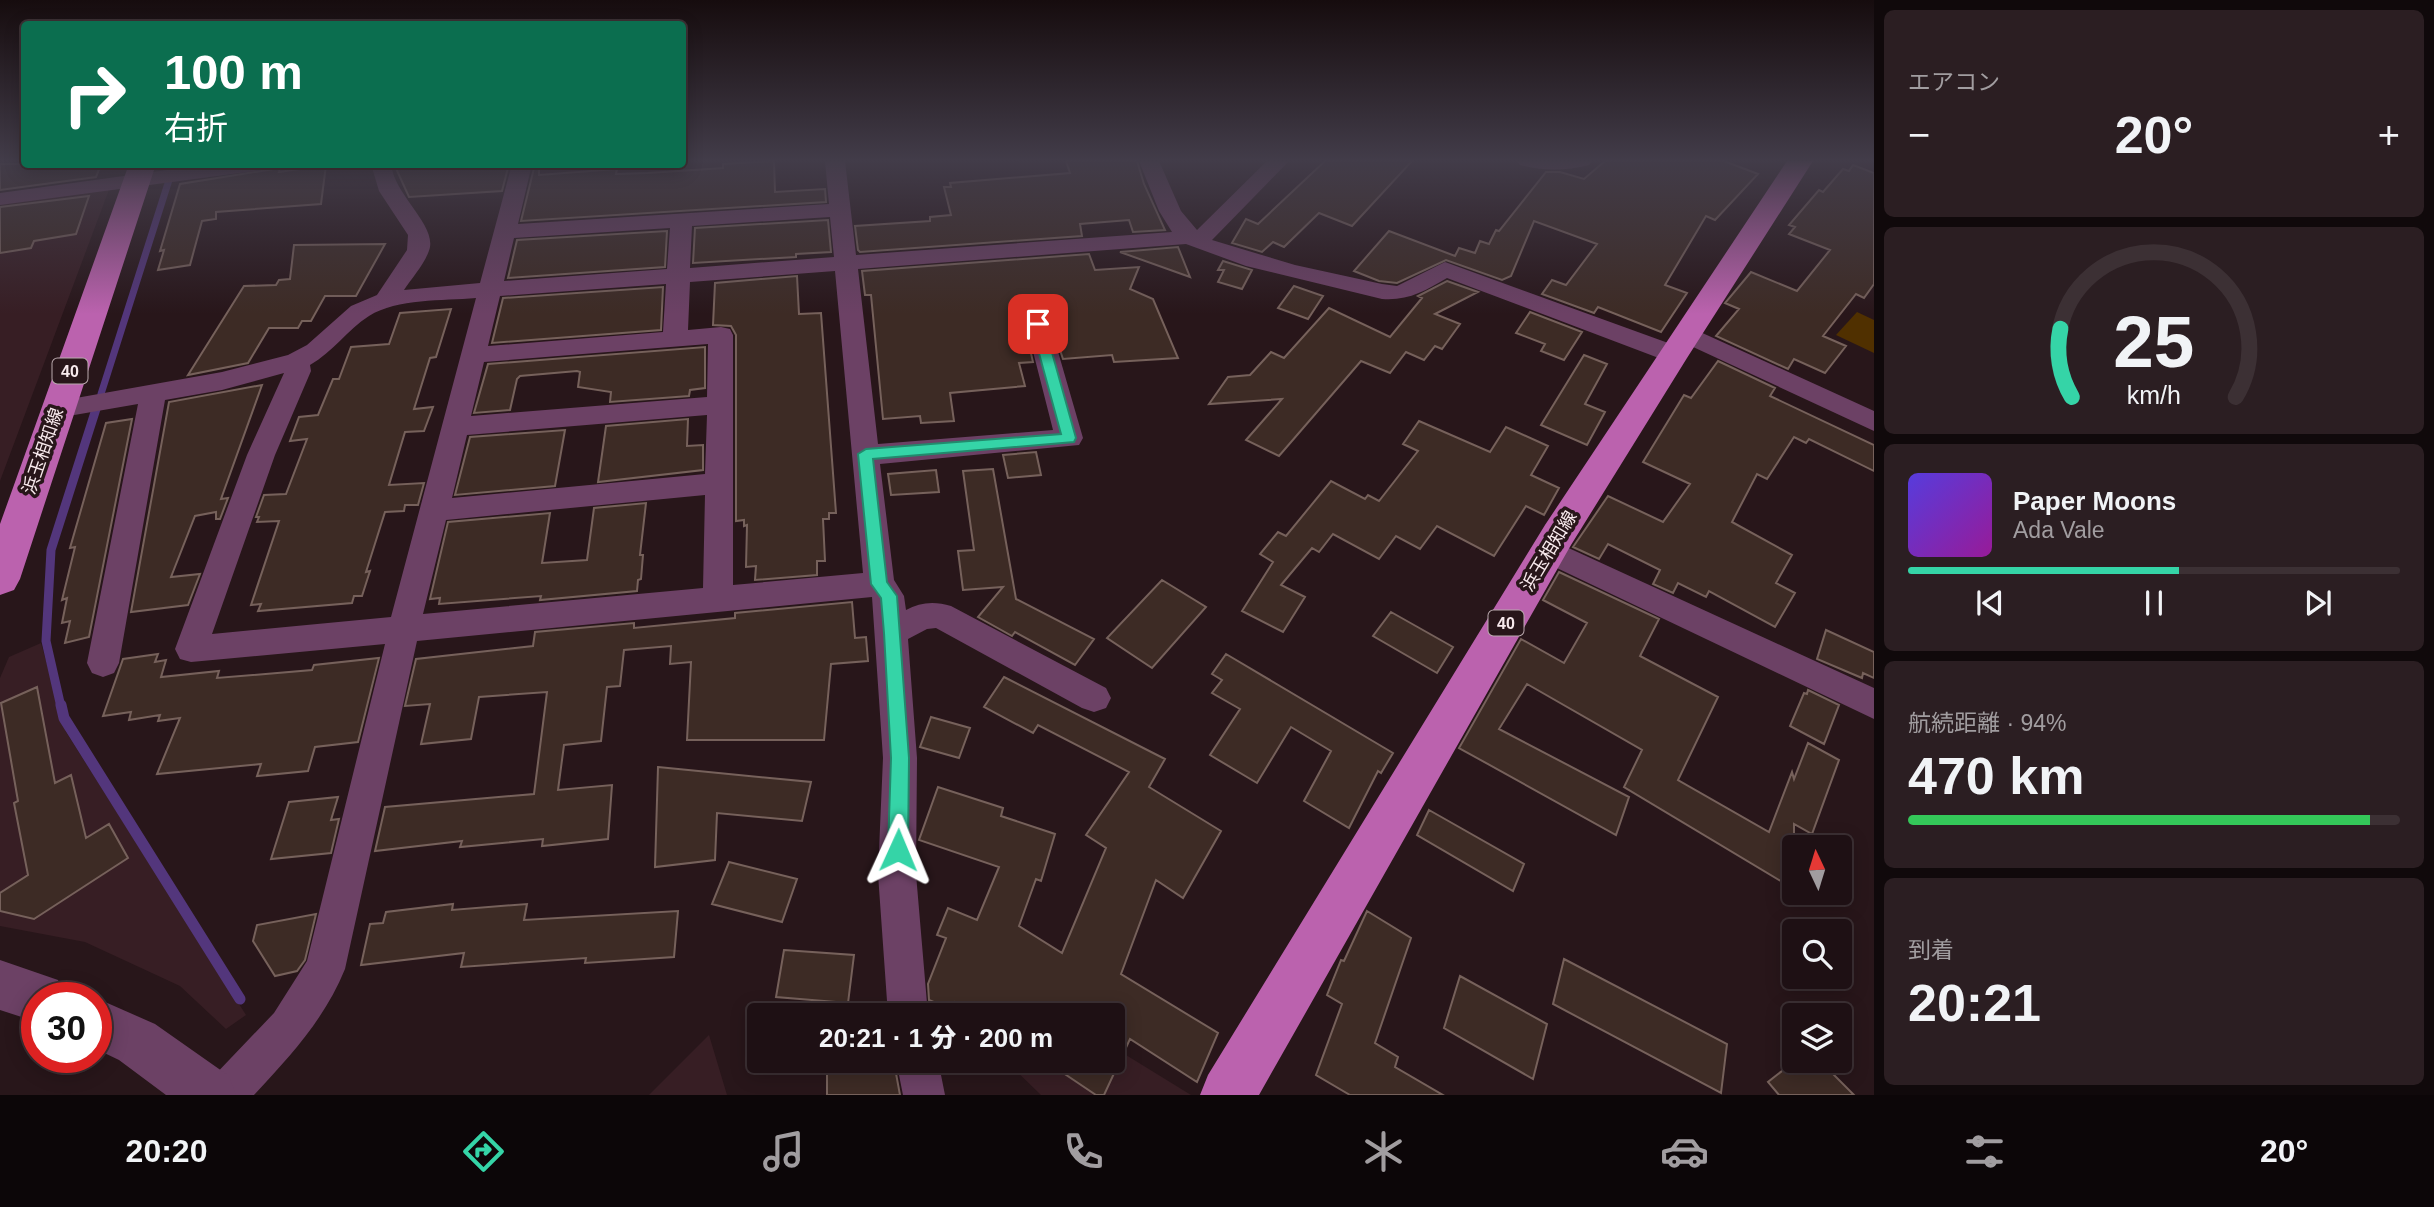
<!DOCTYPE html>
<html lang="ja">
<meta charset="utf-8">
<style>
:root{--surface:#1e1014;--page:#2b1e22;--text:#f1f3f6;--muted:#a19da0;--line:#3c3034;--accent:#35d4a7}
body{margin:0;font-family:Arial,"Noto Sans JP",sans-serif;background:var(--page);color:var(--text);height:100vh;display:flex;flex-direction:column;font-size:26px;white-space:nowrap}
*{box-sizing:border-box;margin:0}
p{font-size:23px;color:var(--muted)}
.icon{flex:none;width:38px;height:38px;fill:none;stroke:currentColor;stroke-width:2;stroke-linecap:round;stroke-linejoin:round}
.map{position:relative;flex:1;overflow:hidden}
.drawer{display:flex;flex-direction:column;gap:10px;padding:10px;background:#10090b;width:560px}
.drawer>*{flex:none}
.top-card{position:absolute;left:21px;top:21px;width:665px;height:147px;border-radius:7px;box-shadow:0 4px 18px #0003,0 0 0 2px var(--line);background:#0b6e4f;color:#fff;overflow:hidden}
.needle{width:46px;rotate:356deg}
.buttons{position:absolute;left:1782px;top:835px;display:grid;gap:14px}
.buttons a{display:grid;place-items:center;width:70px;height:70px;border-radius:7px;background:var(--surface);box-shadow:0 4px 18px #0003,0 0 0 2px var(--line);font-size:35px}
.speed{position:absolute;left:21px;top:982px;display:flex;gap:14px;font-size:35px;font-weight:700;text-align:center}
.speed>*{display:grid;place-content:center;width:91px;height:91px;border-radius:50%;background:var(--surface);box-shadow:0 4px 18px #0003,0 0 0 2px var(--line);line-height:1}
.speed .limit{border:10px solid #d22;background:#fff;color:#111}
.pin{position:absolute;display:grid;place-items:center;width:60px;height:60px;color:#fff;margin:-30px;border-radius:14px;box-shadow:0 4px 10px #0006}
.me{position:absolute;width:77px;margin:-38px;rotate:1deg;stroke-linejoin:round;filter:drop-shadow(0 0 5px #0008)}
.turn{display:flex;align-items:center;gap:24px;height:147px;padding:0 28px;font-size:32px}
.turn .icon{width:91px;height:91px;stroke-width:2.5}
.turn b{display:block;font-size:49px;line-height:60px}
.big{font-size:52px;font-weight:800;line-height:1.1}
.drawer .widget{flex:1;display:flex;flex-direction:column;justify-content:center;gap:10px;min-width:0;padding:0 24px;border-radius:10px;background:var(--page)}
.drawer .dial{align-items:center;gap:0}
.dial svg{height:182px;overflow:visible;fill:none;stroke:var(--line);stroke-width:7;stroke-linecap:round;text-anchor:middle}
.dial text{fill:var(--text);stroke:none}
.song{display:flex;align-items:center;gap:21px}
.cover{width:84px;height:84px;border-radius:10px;background:linear-gradient(135deg,hsl(250 70% 55%),hsl(300 70% 35%))}
.played{height:7px;border-radius:4px;background:linear-gradient(90deg,var(--accent) 55%,var(--line) 55%)}
.keys{display:flex;justify-content:space-around;direction:ltr}
.heat{display:flex;justify-content:space-between;align-items:center;font-size:38px;direction:ltr}
.charge{height:10px;border-radius:5px;background:linear-gradient(90deg,#34c759 94%,var(--line) 0)}
.trip{position:absolute;left:747px;top:1003px;width:378px;height:70px;border-radius:7px;background:var(--surface);box-shadow:0 4px 18px #0003,0 0 0 2px var(--line);font-weight:800;line-height:70px;text-align:center}
.dock{display:flex;height:112px;justify-content:space-around;align-items:center;background:#0c0608;color:var(--muted)}
.dock .icon{width:49px;height:49px}
.dock .on{color:var(--accent)}
.dock b{font-size:32px;color:var(--text)}
main{display:flex;flex:1;min-height:0}
.map>svg:first-child{display:block}
.built{fill:#371e24}
.green{fill:#503000}
.lines{fill:none;stroke-linecap:round;stroke-linejoin:round}
.stream-far2{stroke:#53367c;stroke-width:7}
.stream-far1{stroke:#53367c;stroke-width:9}
.stream{stroke:#53367c;stroke-width:11}
.building{fill:#3d2b25;stroke:#76615b;stroke-width:2}
.minor{fill:#6c4165;fill-rule:evenodd}
.tertiary{fill:#6c4165;fill-rule:evenodd}
.primary{fill:#bb62ae;fill-rule:evenodd}
.route{fill:#35d4a7;stroke:#228a6d;stroke-width:2}
.labels{text-anchor:middle;dominant-baseline:central;stroke-width:7;stroke-linejoin:round;paint-order:stroke}
.shield{fill:#28161a;stroke:#baaaae;stroke-width:2}
.shield-label{font-size:16px;font-weight:bold;fill:#f8eaed}
.street-label{font-size:18px;fill:#f8eaed;stroke:#28161a}
</style>
<main>
<div class="map">
<svg width="1874" height="1095" viewBox="0 0 1874 1095">
<rect width="100%" height="100%" fill="#28161a"/>
<path class="built" d="M110 187 0 481V203Z
M41 643 66 732 246 1015 226 1029 180 986 85 942 0 926V678L9 657Z
M709 1035 727 1095H649Z
M1113 1047 1191 1095H1041L1006 1061 1113 1060Z"/>
<path class="green" d="M1857 312 1874 320V353L1836 335Z"/>
<g class="lines">
<path class="stream-far2" d="M171 173 174 164
M101 394 169 180"/>
<path class="stream-far1" d="M61 707 46 641 51 550 96 409"/>
<path class="stream" d="M61 705 64 718 240 999"/>
</g>
<path class="building" d="M774 161 775 192 825 189 826 202 521 221 535 164H539V175L617 169 616 174 648 173 723 168V164Z
M1066 161H1137L1144 184 1165 230 1133 232 1129 220 1080 224 1082 236 860 252 858 250 855 226 930 221V217L951 215 944 187H951L950 183 1070 173Z
M1325 161H1412L1352 226 1319 213 1284 247 1273 242 1262 252 1232 243 1246 219 1258 224Z
M1605 161H1724L1758 174 1715 220 1706 216 1665 285 1687 293 1661 332 1598 307 1594 313 1542 294 1552 280 1566 285 1597 244 1534 221 1511 276 1502 280 1446 260 1397 283 1379 281 1354 271 1389 231 1455 256 1459 248 1475 253 1480 241 1489 244 1496 230 1499 231 1546 172H1560L1584 179Z
M0 164H101L96 177 0 190Z
M394 164H509L502 191 409 197Z
M326 165 321 204 216 212V219L202 221 190 265 158 270 164 250 160 251 180 184 280 168 279 172Z
M1853 165 1874 173V284L1864 298 1856 294 1823 336 1846 346 1825 373 1794 359 1788 369 1716 336 1739 309 1725 303 1751 272 1797 291 1830 250 1789 234 1795 227 1789 225 1819 190 1823 192 1843 169 1849 171Z
M89 196 76 234 34 241 31 248 0 253V207Z
M828 220 831 252 796 254V257L693 263 695 228Z
M667 231 665 267 508 278 517 240Z
M385 244 356 296H325L311 321H302L298 328H269L248 363 188 375 244 286 276 285 279 280 290 279 294 245Z
M1178 247 1190 277 1120 252Z
M1089 254 1095 270 1139 267 1130 289 1153 299 1178 358 1114 362 1112 355 1063 359 1049 317 1037 313 1028 315 1024 323 1033 362 1019 363 1025 386 950 393 954 421 921 423 920 416 883 419 871 295H865L862 271Z
M1223 261 1252 270 1242 289 1218 282 1224 270H1218Z
M797 276 799 314 821 313 836 513H829V519H823L825 561H817V575L755 580 756 566 746 567 747 525 744 526V520L736 521V335L731 326 713 325 715 283Z
M1447 281 1478 292 1435 314 1460 324 1442 349 1435 346 1424 360 1406 352 1390 373 1361 361 1279 456 1246 440 1282 399 1209 404 1228 377 1250 375 1271 352 1284 358 1329 308 1390 337 1422 298 1418 296Z
M1294 286 1323 296 1308 319 1278 308Z
M663 287 661 330 492 343 503 298Z
M451 309 436 357 430 358 414 409 433 407 424 431 405 432 389 485 424 483 418 505H405L404 511 385 512 366 572 370 571 362 596H354L352 603 258 611 261 604 251 605 279 521 257 522 259 517H256L264 495 286 494 307 439 290 441 299 417 318 415 333 379H339L351 347 389 344 400 313Z
M1530 312 1582 332 1564 360 1541 351 1545 344 1516 333Z
M705 347V388L690 390 689 396 610 402 611 392 578 387 580 372 577 371 520 376 517 379 510 410 474 413 488 364Z
M1584 355 1607 364 1585 404 1605 412 1587 445 1541 425Z
M1718 361 1775 388 1770 396 1874 445V471L1809 439 1806 443 1794 437 1767 479 1757 474 1732 522 1792 555 1776 583 1795 593 1775 627 1709 591 1706 597 1678 583 1673 593 1653 584 1660 570 1608 544 1599 559 1573 547 1608 496 1663 522 1690 484 1643 462 1684 395 1691 398Z
M262 385 221 499 228 498 220 519H216V512L195 516 171 577 200 574 188 605 131 612 169 402Z
M132 419 89 637 65 643 70 621 62 623 67 598 62 600 75 547 70 548 106 423Z
M688 419 687 446 703 445V470L598 482 606 426Z
M1419 421 1490 452 1506 427 1548 446 1531 475 1559 488 1544 515 1526 506 1494 556 1437 526 1420 549 1396 536 1379 559 1333 534 1319 552 1312 548 1281 585 1305 597 1283 632 1242 611 1273 562 1260 554 1278 532 1286 536 1331 481 1365 499 1368 495 1379 501 1418 451 1403 444Z
M565 430 555 486 455 495 470 437Z
M1036 452 1041 475 1008 478 1003 455Z
M993 469 1016 599 1094 639 1075 665 1015 632 1012 636 978 617 1003 587 963 590 958 551 974 550 963 471Z
M936 470 939 492 891 495 888 474Z
M646 503 640 555H643L641 579 638 580 637 591 540 600 541 596 439 604 440 598 430 599 448 522 550 513 542 563 587 560 594 508Z
M1559 572 1659 619 1640 656 1718 697 1678 780 1769 832 1792 772 1794 779 1808 743 1839 760 1812 834 1794 824V889L1624 787 1642 750 1527 684 1499 729 1629 797 1616 835 1459 748 1521 639 1564 663 1587 623 1543 600Z
M1162 580 1206 607 1152 668 1107 638Z
M852 602 855 638 866 637 868 661 831 664 824 740H687L691 662 670 664 671 646 624 650 620 686 607 687 601 741 564 745 558 790 612 785 608 839 542 846 543 839 460 847 462 841 375 851 385 807 534 794 547 692 479 697 471 739 421 744 430 704 405 706 416 659 533 646 535 632 634 623V628L735 618V613Z
M1391 612 1453 647 1437 673 1373 636Z
M1826 630 1874 652V678L1863 673 1862 678 1817 659Z
M158 654 155 662 166 660 161 677 219 671 217 678 312 670 314 665 379 658 358 742 315 747 308 771 257 776 261 764 157 774 180 718 158 721 160 715 129 720 131 712 103 716 123 659Z
M1226 654 1393 753 1381 773 1378 771 1349 828 1304 801 1331 751 1291 727 1257 783 1210 755 1240 709 1212 693 1222 680 1212 674Z
M1004 677 1165 759 1149 787 1221 831 1183 898 1156 880 1121 974 1218 1033 1197 1082 1130 1039 1104 1095H1096L1044 1060H1113V1015H975L955 1002 950 1009 929 1000 928 984 946 938 937 935 948 908 977 920 999 867 919 840 938 787 1003 808 1001 816 1055 834 1041 881 1036 879 1019 926 1062 953 1106 848 1086 835 1129 772 1038 725 1033 733 984 707Z
M37 687 55 783 71 775 86 838 109 824 128 858 34 919 0 911V893L28 875 14 803 18 801 1 703Z
M1808 690 1839 705 1824 744 1790 726 1804 693 1807 694Z
M931 717 970 728 959 758 920 747Z
M658 767 811 782 802 821 717 813 715 860 655 867Z
M338 797 331 820 339 819 331 853 271 859 289 802Z
M1429 810 1524 864 1513 891 1417 835Z
M729 862 797 879 782 922 712 904Z
M453 904 452 910 527 904 524 920 678 911 674 957 585 963 586 958 461 967 464 953 361 965 370 924 383 923 386 912Z
M1367 911 1411 938 1375 1043 1398 1057 1395 1067 1443 1095H1350L1316 1075 1342 1004 1327 995 1341 960 1344 961Z
M316 914 305 960 297 971 275 976 253 941 257 925Z
M784 950 854 955 848 1003 776 997Z
M1564 959 1727 1044 1721 1093 1553 1004Z
M1460 976 1547 1024 1533 1079 1444 1028Z
M1796 1060H1836L1831 1072 1854 1095H1779L1768 1082Z
M895 1068 900 1095H827V1073Z"/>
<g class="lines">
<path class="minor" d="M825 161H845L856 255 1172 232 1159 211 1139 161H1159L1181 211 1197 230 1267 161H1289L1212 240 1295 265 1382 284 1397 286 1445 262 1682 348 1686 354 1682 360 1673 362 1664 360 1447 278C1425 291 1408 301 1382 299L1246 266 1186 244 858 269 878 444 1053 430 1026 324 1029 318 1038 316 1047 318 1050 324 1083 438 1079 445 880 464 894 580 904 596 906 610C920 602 935 601 951 606L1106 688 1111 698 1106 708 1094 712 1082 708 936 628 927 629 908 639 917 758 916 874 928 1015H888L878 874 883 758 872 597 417 641 345 969C324 1020 291 1055 254 1095H204L210 1080 274 1013 307 961 385 644 191 662 180 659 175 649 247 455 284 373 222 390 165 400 119 663 114 673 103 677 92 673 87 663 138 404 57 418 48 415 44 409 48 403 222 372 288 355 307 345 351 306 377 295 407 250 408 235 379 191 371 164H391C394 194 434 223 430 247 427 261 412 278 404 290L480 283 512 164H532L518 224 829 204ZM830 217 834 257 690 268 692 226ZM670 228 667 269 504 281 514 238ZM835 271 863 573 733 585V335L730 329 721 327 688 330 690 282ZM666 284 663 332 488 346 500 296ZM476 298 391 617 212 634 275 455 311 371 310 365C333 352 347 330 369 316 398 298 442 301 476 298ZM708 344 707 397 471 416 484 362ZM707 415 705 474 452 498 467 435ZM705 495 703 588 423 614 446 520Z
M1517 161H1592L1589 165C1565 171 1544 171 1520 165Z
M211 164H272L262 170 0 205V193Z
M1687 326 1874 411V431L1678 340 1675 334 1678 328Z
M1549 539 1874 688V719L1538 559 1534 551 1538 543Z
M896 1060H938L945 1095H903Z"/>
<path class="tertiary" d="M0 960 58 980 65 998H37V1022L0 1010Z
M96 998 155 1024 229 1076 236 1095H166L119 1060 96 1049Z"/>
<path class="primary" d="M1787 161H1813L1687 358 1571 545 1259 1095H1200L1208 1075 1545 525Z
M129 164H156L20 579 14 590 0 595V524Z"/>
</g>
<linearGradient id="sky" x2="0" y2="1"><stop stop-color="#160c0e"/><stop offset="0.51" stop-color="#423c49"/><stop offset="1" stop-color="#423c49" stop-opacity="0"/></linearGradient>
<rect width="1874" height="314" fill="url(#sky)"/>
<path class="route" d="M1038 319 1044 324 1076 438 1074 442 873 459 887 582 897 596 909 758 908 850 905 857 898 860 891 857 888 850 891 758 884 633 881 598 871 584 858 454 866 449 1061 434 1031 324Z"/>
<g class="labels">
<g class="shield">
<rect x="52.5" y="358.5" width="35" height="25" rx="5"/>
<rect x="1488.5" y="610.5" width="35" height="25" rx="5"/>
</g>
<g class="shield-label">
<text x="70" y="371">40</text>
<text x="1506" y="623">40</text>
</g>
<g class="street-label">
<text transform="translate(43 451) rotate(-71)">浜玉相知線</text>
<text transform="translate(1549 551) rotate(-59)">浜玉相知線</text>
</g>
</g>
</svg>
<div class="buttons">
<a><svg class="needle" viewBox="-14 -14 28 28"><path d="M0-13l5 13h-10z" fill="#e53935"/><path d="M0 13l5-13h-10z" fill="#a19da0"/></svg></a>
<a><svg class="icon" aria-label="search" viewBox="0 0 24 24"><circle cx="10" cy="10" r="6"/><path d="M15 15l6 6"/></svg></a>
<a><svg class="icon" aria-label="layers" viewBox="0 0 24 24"><path d="M12 4l9 5-9 5-9-5zM3 14l9 5 9-5"/></svg></a>
</div>
<div class="speed"><div class="limit">30</div></div>
<div class="pin" style="left:1038px;top:324px;background:#d93025"><svg class="icon" aria-label="arrive" viewBox="0 0 24 24"><path d="M6 21V4h12l-3 4 3 4H6"/></svg></div>
<svg class="me" style="left:898px;top:850px" viewBox="-20 -20 40 40"><path d="M0-17L14 15 0 8-14 15z" fill="#35d4a7" stroke="#fff" stroke-width="4"/></svg>
<div class="trip">20:21 · 1 分 · 200 m</div>
<div class="top-card">
<div class="turn"><svg class="icon" aria-label="right" viewBox="0 0 24 24"><path d="M7 20v-9h11M14 6l5 5-5 5"/></svg><div><b>100 m</b>右折</div></div>
</div>
</div>
<section class="drawer">
<div class="widget"><p>エアコン</p>
<div class="heat"><a>−</a><b class="big">20°</b><a>+</a></div>
</div>
<div class="widget dial"><svg viewBox="0 0 100 80">
<path d="M14 69A42 42 0 1 1 86 69"/>
<path d="M14 69A42 42 0 0 1 9 39" stroke="#35d4a7"/>
<text x="50" y="56" font-size="32" font-weight="700">25</text>
<text x="50" y="72" font-size="11">km/h</text>
</svg></div>
<div class="widget">
<div class="song"><i class="cover"></i><div><b>Paper Moons</b><p>Ada Vale</p></div></div>
<div class="played"></div>
<div class="keys"><svg class="icon" aria-label="previous" viewBox="0 0 24 24"><path d="M18 5L8 12l10 7zM5 5v14"/></svg><svg class="icon" aria-label="pause" viewBox="0 0 24 24"><path d="M8 5v14M16 5v14"/></svg><svg class="icon" aria-label="next" viewBox="0 0 24 24"><path d="M6 5l10 7-10 7zM19 5v14"/></svg></div>
</div>
<div class="widget"><p>航続距離 · 94%</p><b class="big">470 km</b><div class="charge"></div></div>
<div class="widget"><p>到着</p><b class="big">20:21</b></div>
</section>
</main>
<nav class="dock">
<b>20:20</b>
<svg class="icon on" aria-label="directions" viewBox="0 0 24 24"><path d="M12 3l9 9-9 9-9-9zM9 14v-3h6M13 9l2 2-2 2"/></svg>
<svg class="icon" aria-label="music" viewBox="0 0 24 24"><path d="M9 18V5l10-2v13"/><circle cx="6" cy="18" r="3"/><circle cx="16" cy="16" r="3"/></svg>
<svg class="icon" aria-label="phone" viewBox="0 0 24 24"><path d="M5 4h4l2 5-3 2q2 4 5 5l2-3 5 2v4C11 20 4 13 5 4z"/></svg>
<svg class="icon" aria-label="climate" viewBox="0 0 24 24"><path d="M12 3v18M4 7l16 10M4 17L20 7"/></svg>
<svg class="icon" aria-label="car" viewBox="0 0 24 24"><path d="M5 17H2v-5l4-1 3-4h7l3 4 3 1v5h-3M9 17h6M6 11h13"/><circle cx="7" cy="17" r="2"/><circle cx="17" cy="17" r="2"/></svg>
<svg class="icon" aria-label="filters" viewBox="0 0 24 24"><path d="M4 7h16M4 17h16"/><circle cx="9" cy="7" r="2"/><circle cx="15" cy="17" r="2"/></svg>
<b>20°</b>
</nav>
